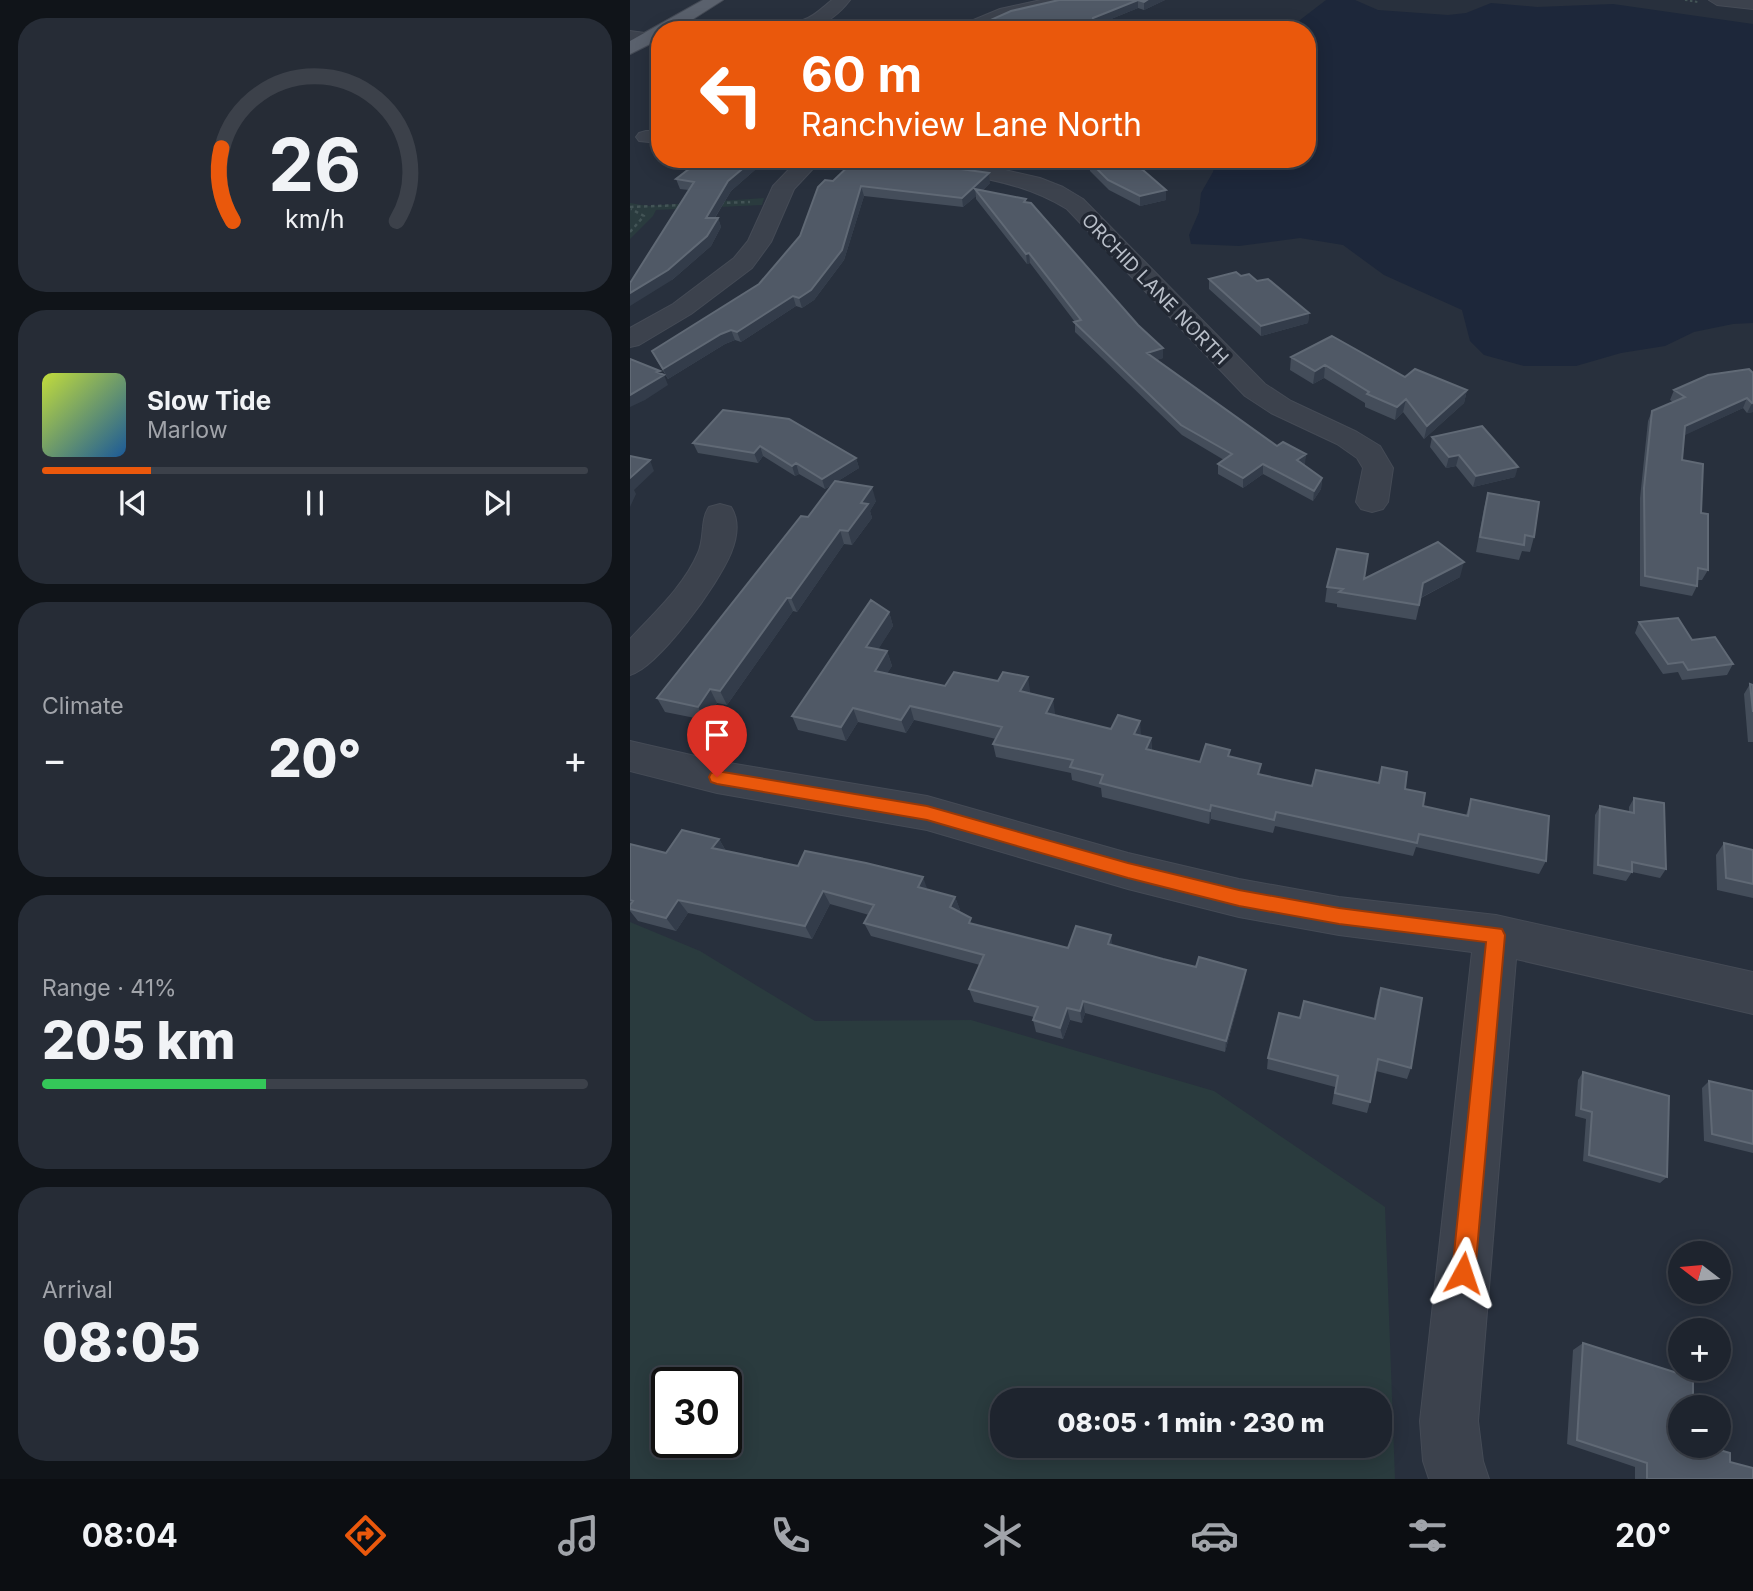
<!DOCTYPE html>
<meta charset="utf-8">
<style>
:root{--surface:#1e242e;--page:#262c36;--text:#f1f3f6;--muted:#a1a4aa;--line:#3c414a;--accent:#ea580c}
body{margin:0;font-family:Inter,sans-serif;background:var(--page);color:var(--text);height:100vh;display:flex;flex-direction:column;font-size:26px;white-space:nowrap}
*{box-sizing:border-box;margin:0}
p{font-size:23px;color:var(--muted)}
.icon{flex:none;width:38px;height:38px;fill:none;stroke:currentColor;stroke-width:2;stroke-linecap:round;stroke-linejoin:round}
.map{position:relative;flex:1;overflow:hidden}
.drawer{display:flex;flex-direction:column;gap:18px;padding:18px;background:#101419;width:630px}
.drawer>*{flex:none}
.top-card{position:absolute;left:21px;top:21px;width:665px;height:147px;border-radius:28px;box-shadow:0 4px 18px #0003,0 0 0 2px var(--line);background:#ea580c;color:#fff;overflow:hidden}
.needle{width:46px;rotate:286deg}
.controls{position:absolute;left:1038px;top:1241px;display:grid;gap:14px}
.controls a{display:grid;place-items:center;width:63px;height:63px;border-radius:50%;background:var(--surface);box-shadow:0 4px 18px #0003,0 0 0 2px var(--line);font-size:35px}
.speed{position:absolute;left:21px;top:1367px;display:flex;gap:14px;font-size:35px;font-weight:700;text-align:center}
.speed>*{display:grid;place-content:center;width:91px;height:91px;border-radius:50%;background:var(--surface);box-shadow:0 4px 18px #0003,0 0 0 2px var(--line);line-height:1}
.speed .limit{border:4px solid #111;border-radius:10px;background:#fff;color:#111}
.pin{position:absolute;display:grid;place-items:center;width:60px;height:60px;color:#fff;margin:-72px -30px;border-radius:50% 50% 50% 0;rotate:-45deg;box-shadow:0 0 7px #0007}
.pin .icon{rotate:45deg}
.me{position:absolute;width:77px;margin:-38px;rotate:5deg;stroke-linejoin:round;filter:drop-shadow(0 0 5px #0008)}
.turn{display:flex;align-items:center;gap:24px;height:147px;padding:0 35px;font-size:32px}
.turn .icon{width:91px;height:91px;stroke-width:2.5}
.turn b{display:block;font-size:49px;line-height:60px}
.big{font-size:52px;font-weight:800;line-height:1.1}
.drawer .card{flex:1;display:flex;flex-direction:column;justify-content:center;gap:10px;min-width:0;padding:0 24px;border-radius:28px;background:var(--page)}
.drawer .dial{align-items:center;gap:0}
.dial svg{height:182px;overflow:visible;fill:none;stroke:var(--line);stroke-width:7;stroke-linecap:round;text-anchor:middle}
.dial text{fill:var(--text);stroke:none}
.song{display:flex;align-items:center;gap:21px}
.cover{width:84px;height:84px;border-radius:10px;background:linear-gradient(135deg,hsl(70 70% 55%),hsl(210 70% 35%))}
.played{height:7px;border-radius:4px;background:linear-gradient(90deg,var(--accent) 20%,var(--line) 20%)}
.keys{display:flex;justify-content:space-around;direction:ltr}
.heat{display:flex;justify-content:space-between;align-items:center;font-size:38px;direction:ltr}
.charge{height:10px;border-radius:5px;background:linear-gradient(90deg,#34c759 41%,var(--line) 0)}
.trip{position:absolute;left:360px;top:1388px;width:402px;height:70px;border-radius:28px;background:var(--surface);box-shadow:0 4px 18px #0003,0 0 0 2px var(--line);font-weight:800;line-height:70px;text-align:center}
.tabs{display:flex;height:112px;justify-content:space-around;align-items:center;background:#0c0e12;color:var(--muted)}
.tabs .icon{width:49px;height:49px}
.tabs .current{color:var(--accent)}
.tabs b{font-size:32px;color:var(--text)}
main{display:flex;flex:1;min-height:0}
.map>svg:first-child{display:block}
.green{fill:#2a3b3e;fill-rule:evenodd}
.water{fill:#1d273a}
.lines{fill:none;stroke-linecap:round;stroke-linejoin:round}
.minor-casing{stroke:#454b56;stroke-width:2}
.major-casing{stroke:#454b56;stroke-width:2}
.path-far1{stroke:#435456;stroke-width:2;stroke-dasharray:2.5 2.5;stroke-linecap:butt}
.path{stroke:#435456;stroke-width:2.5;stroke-dasharray:3.5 3.5;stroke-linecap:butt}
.minor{fill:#3c424d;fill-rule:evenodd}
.major{fill:#5a616d;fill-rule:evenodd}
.wall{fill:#444d5a}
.shaded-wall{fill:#333c4a}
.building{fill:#505966;stroke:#606975;stroke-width:2}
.route{fill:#ea580c;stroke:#983908;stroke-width:2}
.labels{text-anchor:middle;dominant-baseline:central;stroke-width:7;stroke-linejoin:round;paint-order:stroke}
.far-street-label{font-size:19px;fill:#b8bec8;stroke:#212732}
</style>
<main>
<section class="drawer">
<div class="card dial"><svg viewBox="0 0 100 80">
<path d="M14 69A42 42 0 1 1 86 69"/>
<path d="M14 69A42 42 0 0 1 9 37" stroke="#ea580c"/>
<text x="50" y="56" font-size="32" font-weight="700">26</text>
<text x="50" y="72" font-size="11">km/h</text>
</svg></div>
<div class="card">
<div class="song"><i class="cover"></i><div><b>Slow Tide</b><p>Marlow</p></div></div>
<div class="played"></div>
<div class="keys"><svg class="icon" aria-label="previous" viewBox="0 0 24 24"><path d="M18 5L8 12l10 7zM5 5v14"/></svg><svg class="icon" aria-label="pause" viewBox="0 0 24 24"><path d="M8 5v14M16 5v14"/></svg><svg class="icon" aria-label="next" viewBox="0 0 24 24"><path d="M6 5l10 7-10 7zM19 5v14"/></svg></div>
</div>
<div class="card"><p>Climate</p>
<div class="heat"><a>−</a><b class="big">20°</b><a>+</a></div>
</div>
<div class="card"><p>Range · 41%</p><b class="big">205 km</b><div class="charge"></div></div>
<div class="card"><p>Arrival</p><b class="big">08:05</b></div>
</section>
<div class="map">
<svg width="1123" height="1479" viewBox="0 0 1123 1479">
<rect width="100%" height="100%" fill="#28303d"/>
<path class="green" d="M134 198 132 205 26 210 23 216 0 239V203L18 206Z
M0 922 70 951 185 1021 341 1020 584 1091 755 1207 765 1479H0ZM37 1382H96V1442H37ZM373 1400H751V1446H373Z"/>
<path class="water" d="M696 0H725L748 10 818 15 836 13 861 3 907 7 983 4 1123 24V323L1103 324 1064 332 1035 346 991 353 946 366H894L854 355 840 341 832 310 754 275 713 245 670 238 609 246 561 244 559 235 569 212 571 193 583 172 586 159H677V30H657Z"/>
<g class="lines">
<defs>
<path id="minor" d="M202 0H220C194 34 168 30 129 30 141 15 157 25 173 20 184 17 193 7 202 0Z
M411 0H441L439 4 381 17 351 30H326L329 26 370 9Z
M1079 0H1123V9L1087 5Z
M0 31 30 35V45L0 41Z
M16 131H30V143L9 141 6 137 9 133Z
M169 159H192L164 189 141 242 122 268 61 314 9 345 0 347V328L43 304 104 258 118 241 143 186Z
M233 159H309L349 164 410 178 433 187 453 199 635 384 661 401 727 432 750 446 763 468 758 502 753 509 742 512 731 509 726 502 733 468 727 458 707 444 641 413 615 396 437 209C379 173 310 173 244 165L236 164Z
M90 504 101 507C110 521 107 538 101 553 89 583 29 667 0 675V639C24 613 54 586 68 553 75 538 70 520 79 507Z
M0 741 87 761 297 796 498 853 609 879 709 897 866 915 1123 972V1014L886 959 848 1421 853 1461 859 1479H799L793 1461 790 1421 842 952 709 935 609 917 498 889 297 830 87 793 0 771Z"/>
<path id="major" d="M73 0H93L46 30H30V39L0 54V41Z"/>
</defs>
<use href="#minor" class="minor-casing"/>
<use href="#major" class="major-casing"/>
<path class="path-far1" d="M1055 0 1068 2"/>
<path class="path" d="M90 203 120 202
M0 207 54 205
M0 232 14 216 1 209"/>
<use href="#minor" class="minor"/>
<use href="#major" class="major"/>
</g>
<path class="wall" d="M429 0H535L514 10 508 8 464 26V30H347Z
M326 159H386L376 168Z
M459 161 536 190V200L510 206 479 190 460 171Z
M126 169 101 191 85 218H88L91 227 81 246 42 280 59 190 50 189 46 179Z
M203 181 360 183 352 191 397 202 508 325 533 348V358L526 360 647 446 676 454 674 465 692 478 691 489 683 501 633 474 613 488 588 474V464L594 460 552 435 445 332V322L400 263 397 264 346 199V196L333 207 234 196 214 260 184 300 172 308 166 306 111 342 105 340 95 344 38 379 27 361 22 351 129 284 170 236Z
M611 276 627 281 679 313 678 323 631 336 579 289V279Z
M661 357 837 390 834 403 794 439 773 412 765 420 735 407V403L694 378 683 384 660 370Z
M1119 369 1123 412 1117 413 1113 408 1054 435 1052 460 1071 513 1078 570 1072 580H1068L1067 586 1062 596 1010 586V498L1018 421 1022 411 1043 402 1040 400 1044 390Z
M93 410 226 458 229 468 208 481 246 501 240 511 242 518 222 545 214 544 167 612 163 611 97 705 87 703 75 720 35 712 27 698 178 517 202 485 195 489 169 474 165 476 133 456 128 463 68 453 63 443Z
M802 437 885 477 843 487 826 466 816 468 800 447Z
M858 493 904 537 900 552 892 551 889 560 846 552 854 508Z
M830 577 791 598 786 620 707 607V604L695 602 697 587 734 579Z
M259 612 263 626 248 649 257 651 262 666 257 673 315 686 400 691 399 693 425 713 424 715 481 729 511 735V736L521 738 522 751 570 762 599 756 630 774 682 786 749 783 752 767 793 806 836 815 841 799 916 861 909 874 786 847 783 856 645 826 643 833 581 819 579 824 472 797 471 788 442 780 441 773 366 757 363 744 366 739 284 720 276 733 228 722 216 741 168 730 162 716Z
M1009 622 1062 640 1103 664 1097 675 1052 680 1048 672 1033 674 1005 633Z
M1120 684 1123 685V742H1118L1114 694Z
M1004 798 1036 869 1030 878 1002 872 996 881 963 874 965 815 970 806 999 812V807Z
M89 839 96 851 168 866 297 889 325 897 330 910 329 912 343 925 438 948 483 946 566 967 616 970 614 982 595 1052 455 1013 452 1023 440 1020 433 1039 406 1032 403 1020 404 1017 344 1002 339 989 350 965 241 936 234 923 239 915 200 904 182 939 58 913 46 931 8 921 0 911V844L36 853Z
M1094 843 1123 850V898L1087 890 1086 855Z
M751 988 781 1068 777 1079 746 1071 740 1102 737 1113 702 1104 705 1087 637 1069 638 1058 670 1018H744L747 1000Z
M953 1072 1037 1177 1030 1183 953 1161 956 1119 945 1116 948 1080Z
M1079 1081 1123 1091V1153L1074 1141 1072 1088Z
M953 1343 1050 1446 1100 1462 1123 1479H1005V1467L937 1444 943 1350Z"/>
<path class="shaded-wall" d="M508 0V8L464 26 463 30V18Z
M517 0H535L514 10V2Z
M375 159H386L376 168Z
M123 160 126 169 101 191 79 227 76 218 98 181Z
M359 173 360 183 348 194 345 189 346 196 333 207 332 198Z
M231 186 234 196 214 260 184 300 172 308 169 298Z
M536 190V200L510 206V196Z
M88 218 91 227 81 246 42 280 0 306V293Z
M399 253 400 263 397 264 396 254Z
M163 296 166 306 111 342 107 332Z
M679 313 678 323 631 336V326Z
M101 330 105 340 95 344 38 379 33 369 91 334Z
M533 348V358L517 363V353Z
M695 365 694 378 683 384 685 371Z
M30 371 32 376 34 375 38 385 15 400 0 407V395Z
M837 390 834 403 794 439 797 426Z
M1117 398 1113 408 1051 437 1055 426Z
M776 399 773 412 765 420 767 407Z
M1123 402V412L1117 413 1122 403Z
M130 446 133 456 128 463 124 453Z
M676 454 675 464 666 471 667 460Z
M829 455 826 466 816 468 819 457Z
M226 458 229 468 195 489 192 479Z
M20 460 24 471 4 490 6 494 0 507V478Z
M166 463 169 474 165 476 162 466Z
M633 464V474L613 488V478Z
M888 467 885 477 843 487 846 476Z
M692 478 691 489 683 501 684 491Z
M242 487 246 501 240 511 242 518 222 545 218 531 231 503Z
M210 530 214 544 167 612 161 598Z
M834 562 830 577 790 598 793 583Z
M157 598 163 611 97 705 90 691Z
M259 612 263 626 241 661 236 647Z
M257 651 262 666 250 685 245 671Z
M398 677 400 691 393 706 390 691Z
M80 689 87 703 75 720 68 707Z
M423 699 425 713 418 727 416 713Z
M280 706 284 720 276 733 271 720Z
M223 708 228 722 216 741 211 727Z
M510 721 511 735 505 748 504 734Z
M521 738 522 752 516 749Z
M581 805V819L579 824 580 811Z
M89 839 97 853 82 848Z
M293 877 298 891 288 887Z
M193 891 200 904 182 939 175 926Z
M325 897 330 910 324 921 320 907Z
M48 900 58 913 46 931 36 918Z
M481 935 483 948 478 944Z
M616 970 614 982 595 1052 596 1041Z
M453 1001 455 1013 452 1023 450 1011Z
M437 1008 440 1020 433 1039 430 1028Z"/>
<path class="building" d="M429 0H517L514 2 508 0 463 18V30H347L356 22 381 11Z
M72 159 123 160 98 181 76 218H88L77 236 38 270 0 293V283L64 182 46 179Z
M226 159H260L359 173 332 198 231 186 212 250 181 290 169 298 163 296 107 332 101 330 91 334 33 369 22 351 129 284 170 236 188 187 195 180 203 181Z
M465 159H492L513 170 536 190 510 196 478 180 459 161Z
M345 189 396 199 394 202 401 203 508 325 533 348 517 353 647 446 653 442 676 454 667 460 692 478 684 491 633 464 613 478 588 464 602 454 551 425 444 322 451 320 399 253 396 254Z
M606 272 611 276 619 274 627 281 638 279 679 313 631 326 579 279Z
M702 336 775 377 785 369 837 390 797 426 776 399 767 407 737 394 739 392 695 365 685 371 661 357Z
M0 359 30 371 27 372 34 375 0 395Z
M1119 369 1123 373V402L1122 403 1117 398 1055 426 1052 460 1073 464 1071 513 1078 514V570L1068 568 1067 586 1015 576 1014 488 1022 411 1055 397 1044 390 1078 375Z
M93 410 159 419 226 458 192 479 166 463 162 466 130 446 124 453 63 443Z
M852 426 888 467 846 476 829 455 819 457 802 437Z
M0 456 20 460 0 478Z
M205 481 242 487 231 503 238 504 218 531 210 530 161 598H157L90 691 80 689 68 707 27 698 171 516 178 517Z
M858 493 909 502 904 537 895 535 894 545 850 537Z
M808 542 834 562 793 583 789 605 709 592 713 589 697 587 707 549 738 554 734 579Z
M241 600 259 612 236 647 257 651 245 671 315 686 324 672 368 681 373 672 398 677 390 691 423 699 416 713 481 729 488 715 510 721 504 734 521 738 516 749 570 762 576 744 600 750 598 756 631 764 628 774 682 786 686 770 749 783 752 767 777 772 775 789 795 793 793 806 838 816 841 799 919 816 916 861 789 834 787 843 646 812 644 820 581 805 580 811 470 783 473 775 440 767 443 760 363 744 372 727 280 706 271 720 223 708 211 727 162 716Z
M1048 618 1062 640 1085 637 1103 664 1058 670 1053 662 1038 664 1009 622Z
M1120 684 1123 685V712Z
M1004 798 1034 803 1036 869 1002 862V872L968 865 970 806 1004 813Z
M52 830 89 839 82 848 168 866 175 851 236 863 293 877 288 887 325 897 320 907 341 918 339 923 438 948 446 926 481 935 478 944 533 959 566 967 569 957 616 970 596 1041 453 1001 450 1011 437 1008 430 1028 403 1020 408 1007 339 989 354 955 234 923 244 905 193 891 175 926 48 900 36 918 0 909V905L3 901 0 900V844L36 853Z
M1094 843 1123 850V884L1096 878Z
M751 988 792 998 781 1068 748 1059 740 1102 705 1093 708 1076 638 1058 649 1013 670 1018 674 1001 745 1019Z
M953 1072 1039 1096 1037 1177 959 1155 962 1112 951 1109Z
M1079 1081 1123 1091V1144L1082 1134Z
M953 1343 1063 1378V1407H1050V1446H1076L1100 1453V1462L1123 1468V1479H1017V1463L947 1440Z"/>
<path class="route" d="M87 771 297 806 498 863 609 890 709 908 872 929 875 935 845 1273 841 1281 833 1284 825 1281 822 1273 856 942 709 924 609 906 498 878 297 820 87 784 81 782 79 777 81 773Z"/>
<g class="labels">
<g class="far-street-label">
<text transform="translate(525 289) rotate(46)">ORCHID LANE NORTH</text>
</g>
</g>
</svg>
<div class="controls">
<a><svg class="needle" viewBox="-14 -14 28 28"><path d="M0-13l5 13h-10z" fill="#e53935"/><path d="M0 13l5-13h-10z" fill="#a1a4aa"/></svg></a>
<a>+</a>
<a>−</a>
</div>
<div class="speed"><div class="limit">30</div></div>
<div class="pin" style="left:87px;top:777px;background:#d93025"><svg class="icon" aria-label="arrive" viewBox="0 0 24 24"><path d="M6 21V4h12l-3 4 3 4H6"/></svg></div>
<svg class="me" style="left:833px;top:1273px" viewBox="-20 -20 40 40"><path d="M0-17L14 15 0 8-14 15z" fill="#ea580c" stroke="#fff" stroke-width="4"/></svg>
<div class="trip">08:05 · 1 min · 230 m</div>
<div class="top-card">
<div class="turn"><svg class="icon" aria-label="left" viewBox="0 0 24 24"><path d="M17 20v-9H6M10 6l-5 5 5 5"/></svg><div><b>60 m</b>Ranchview Lane North</div></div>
</div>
</div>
</main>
<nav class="tabs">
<b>08:04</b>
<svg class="icon current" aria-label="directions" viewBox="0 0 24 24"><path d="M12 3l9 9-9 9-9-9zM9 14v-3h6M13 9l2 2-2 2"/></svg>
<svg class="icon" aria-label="music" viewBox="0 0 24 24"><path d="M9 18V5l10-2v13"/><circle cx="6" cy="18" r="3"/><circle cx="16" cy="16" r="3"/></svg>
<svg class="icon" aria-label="phone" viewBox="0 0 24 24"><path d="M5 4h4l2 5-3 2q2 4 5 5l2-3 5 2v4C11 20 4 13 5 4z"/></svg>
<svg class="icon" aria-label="climate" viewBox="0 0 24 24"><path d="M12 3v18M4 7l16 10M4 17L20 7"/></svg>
<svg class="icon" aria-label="car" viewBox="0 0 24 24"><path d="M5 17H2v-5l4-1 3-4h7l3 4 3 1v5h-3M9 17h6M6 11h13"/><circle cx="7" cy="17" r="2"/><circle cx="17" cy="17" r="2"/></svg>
<svg class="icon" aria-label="filters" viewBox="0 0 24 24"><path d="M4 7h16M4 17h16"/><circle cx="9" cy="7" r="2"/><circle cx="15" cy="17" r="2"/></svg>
<b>20°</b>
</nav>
